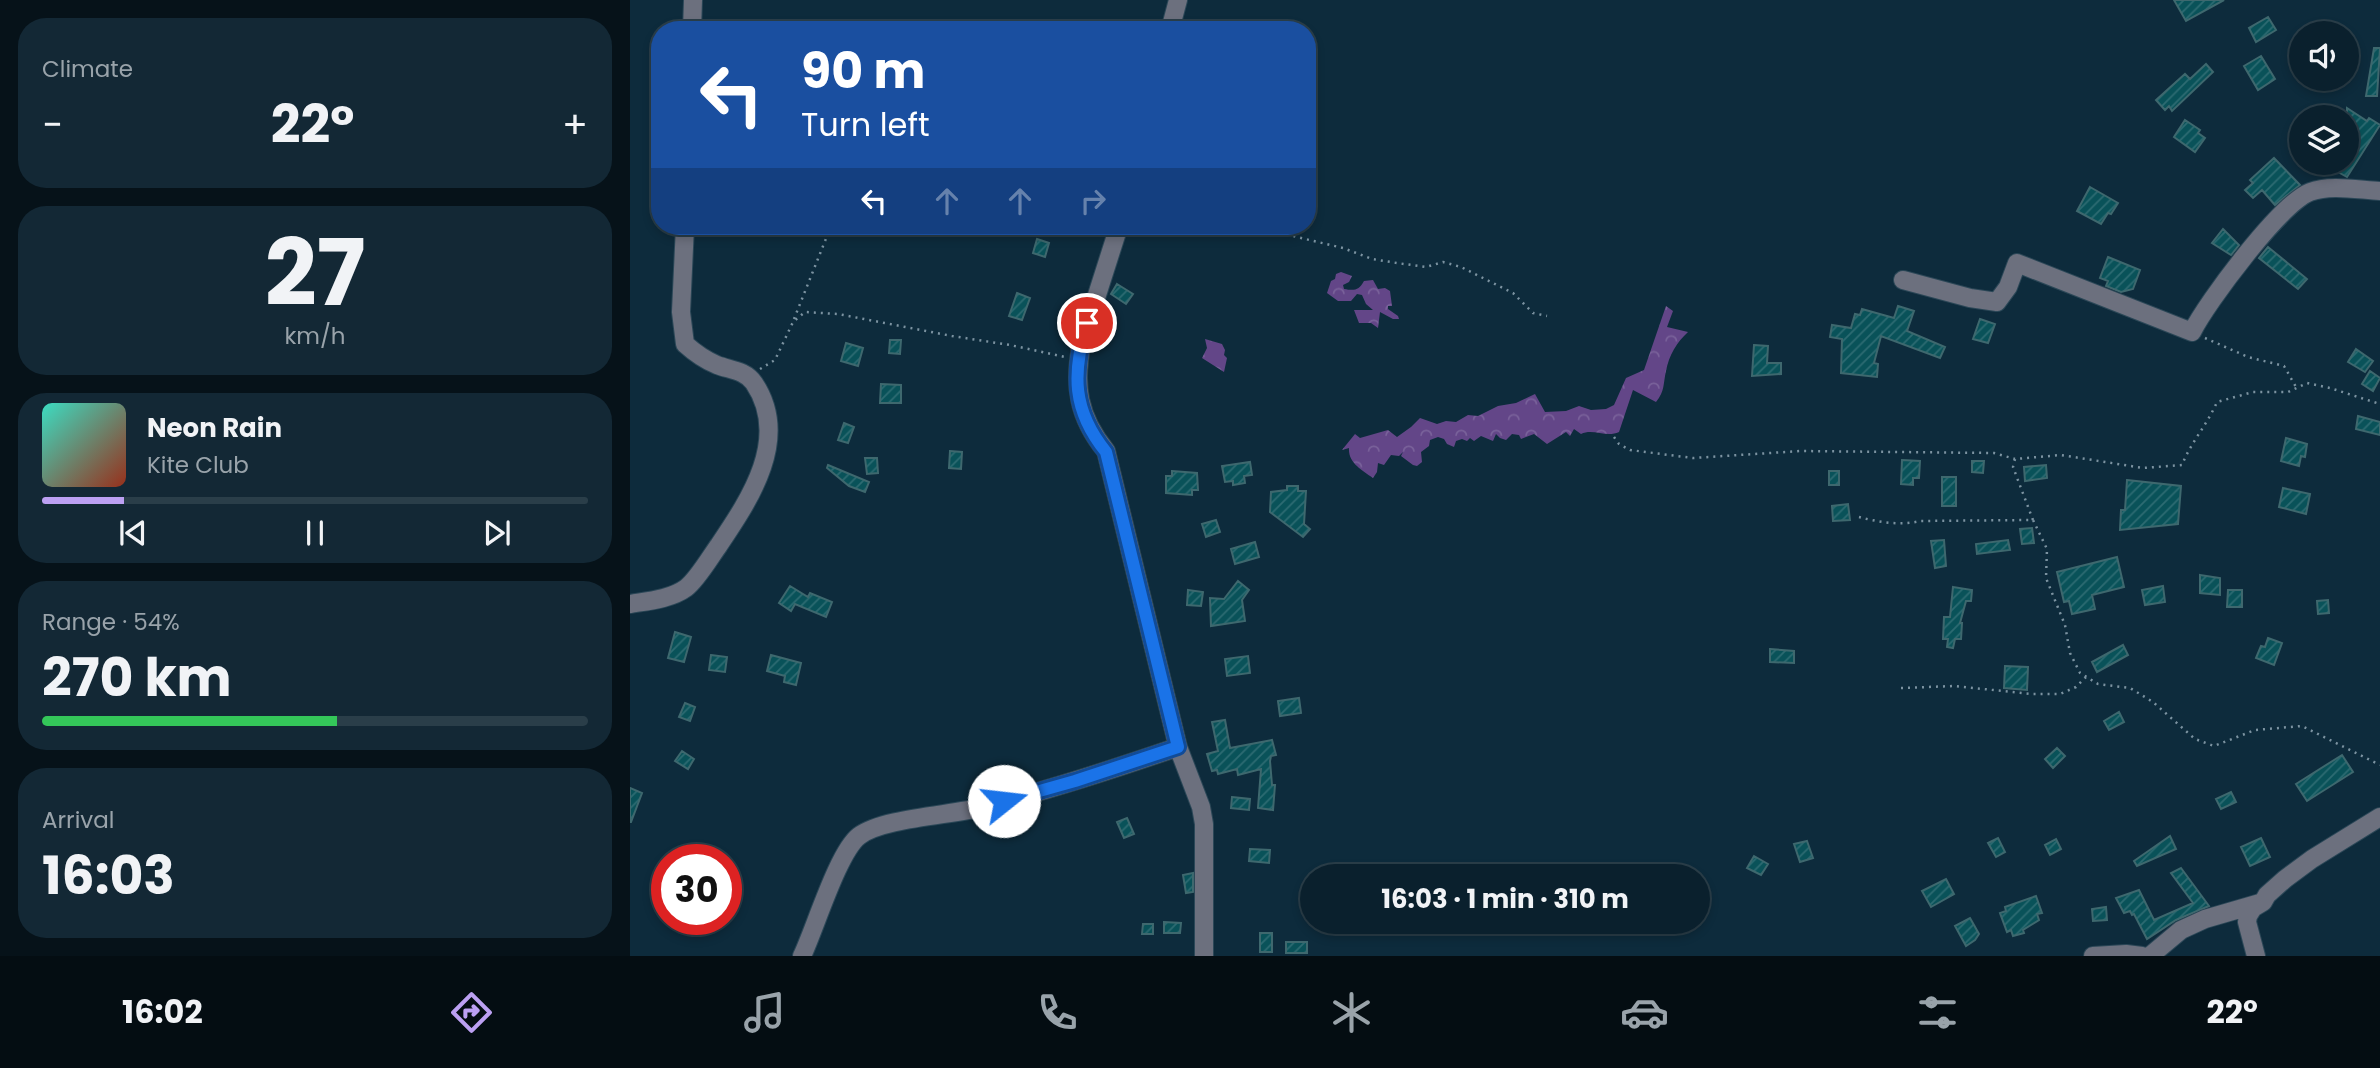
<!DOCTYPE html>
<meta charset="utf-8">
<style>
:root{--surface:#0a202d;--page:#132835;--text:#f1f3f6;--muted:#99a3aa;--line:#2a3e49;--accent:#bca0f2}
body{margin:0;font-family:Poppins,sans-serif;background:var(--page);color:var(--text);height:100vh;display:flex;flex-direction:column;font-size:26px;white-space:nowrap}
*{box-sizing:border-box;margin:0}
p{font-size:23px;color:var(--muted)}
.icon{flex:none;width:38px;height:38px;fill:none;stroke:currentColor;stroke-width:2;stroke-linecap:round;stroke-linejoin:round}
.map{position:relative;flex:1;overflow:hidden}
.panel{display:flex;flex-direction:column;gap:18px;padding:18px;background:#061219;width:630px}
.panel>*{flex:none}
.guide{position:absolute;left:21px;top:21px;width:665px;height:214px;border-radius:28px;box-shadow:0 4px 10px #0003,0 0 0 2px var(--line);background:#1a4fa0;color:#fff;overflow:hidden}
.controls{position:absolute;left:1659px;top:21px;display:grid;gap:14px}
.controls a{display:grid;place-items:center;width:70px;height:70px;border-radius:50%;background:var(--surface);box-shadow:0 4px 10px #0003,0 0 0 2px var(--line);font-size:35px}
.speed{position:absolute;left:21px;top:844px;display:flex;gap:14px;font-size:35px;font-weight:700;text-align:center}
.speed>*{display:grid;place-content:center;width:91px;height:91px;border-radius:50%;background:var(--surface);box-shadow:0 4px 10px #0003,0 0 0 2px var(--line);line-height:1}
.speed .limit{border:10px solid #d22;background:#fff;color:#111}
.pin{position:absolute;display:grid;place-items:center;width:60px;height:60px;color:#fff;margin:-30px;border:4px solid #fff;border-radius:50%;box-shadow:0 2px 7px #0007}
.me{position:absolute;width:77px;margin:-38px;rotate:74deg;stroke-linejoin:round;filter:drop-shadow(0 0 5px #0008)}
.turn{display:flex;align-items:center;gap:24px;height:147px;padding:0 35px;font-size:32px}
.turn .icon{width:91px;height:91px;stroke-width:2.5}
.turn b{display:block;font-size:49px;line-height:60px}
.lanes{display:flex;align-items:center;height:66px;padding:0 35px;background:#0003;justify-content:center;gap:35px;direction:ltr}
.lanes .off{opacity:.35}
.big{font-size:52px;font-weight:700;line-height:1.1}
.panel .card{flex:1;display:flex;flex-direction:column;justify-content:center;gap:10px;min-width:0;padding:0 24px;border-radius:28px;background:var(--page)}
.panel .dial{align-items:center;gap:0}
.dial b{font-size:91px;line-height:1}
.song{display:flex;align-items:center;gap:21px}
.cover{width:84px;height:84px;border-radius:10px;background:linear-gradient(135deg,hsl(170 70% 55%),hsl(10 70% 35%))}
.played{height:7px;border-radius:4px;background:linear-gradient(90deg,var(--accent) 15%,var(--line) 15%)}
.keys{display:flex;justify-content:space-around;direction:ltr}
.heat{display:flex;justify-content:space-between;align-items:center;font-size:38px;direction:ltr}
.charge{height:10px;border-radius:5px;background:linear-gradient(90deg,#34c759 54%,var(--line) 0)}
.trip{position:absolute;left:670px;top:864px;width:410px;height:70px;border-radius:35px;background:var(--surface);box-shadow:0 4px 10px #0003,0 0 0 2px var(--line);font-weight:700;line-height:70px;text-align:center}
.tab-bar{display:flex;height:112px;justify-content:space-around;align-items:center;background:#040d12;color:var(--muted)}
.tab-bar .icon{width:49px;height:49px}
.tab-bar .current{color:var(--accent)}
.tab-bar b{font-size:32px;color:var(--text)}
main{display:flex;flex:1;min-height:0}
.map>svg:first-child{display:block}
.forest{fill:url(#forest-crowns)}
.building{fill:url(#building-hatch);stroke:#3e686e;stroke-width:2}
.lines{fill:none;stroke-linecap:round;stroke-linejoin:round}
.minor-casing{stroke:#2b4757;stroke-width:20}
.path{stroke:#7c93a1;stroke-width:2.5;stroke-dasharray:2 5;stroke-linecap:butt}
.minor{stroke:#6c707e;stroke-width:18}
.route-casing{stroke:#114b97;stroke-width:18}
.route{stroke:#1a73e8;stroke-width:12}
</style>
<main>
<section class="panel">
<div class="card"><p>Climate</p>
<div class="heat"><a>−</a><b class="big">22°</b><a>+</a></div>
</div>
<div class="card dial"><b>27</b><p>km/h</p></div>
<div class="card">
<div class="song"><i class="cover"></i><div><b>Neon Rain</b><p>Kite Club</p></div></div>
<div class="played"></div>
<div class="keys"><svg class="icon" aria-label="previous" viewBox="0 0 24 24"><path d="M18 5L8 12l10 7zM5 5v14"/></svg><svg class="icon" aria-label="pause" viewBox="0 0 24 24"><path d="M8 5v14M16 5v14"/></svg><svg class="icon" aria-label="next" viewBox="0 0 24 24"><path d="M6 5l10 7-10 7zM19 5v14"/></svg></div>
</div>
<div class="card"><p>Range · 54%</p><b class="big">270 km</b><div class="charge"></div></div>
<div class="card"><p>Arrival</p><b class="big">16:03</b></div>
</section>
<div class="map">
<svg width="1750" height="956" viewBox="0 0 1750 956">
<defs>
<pattern id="forest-crowns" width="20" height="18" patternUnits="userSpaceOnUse" patternTransform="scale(1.75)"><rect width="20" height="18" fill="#634688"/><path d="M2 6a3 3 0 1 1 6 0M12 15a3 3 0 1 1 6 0" fill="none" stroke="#79619a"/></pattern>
<pattern id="building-hatch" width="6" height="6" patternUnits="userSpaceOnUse" patternTransform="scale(1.75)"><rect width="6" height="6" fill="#095259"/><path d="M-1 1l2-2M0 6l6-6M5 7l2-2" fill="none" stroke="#2d6b72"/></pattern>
</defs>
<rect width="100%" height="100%" fill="#0d2b3c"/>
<path class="forest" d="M711 272 722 276 719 282 713 285 714 289C725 291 729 290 734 281L743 280 748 289 755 288 760 291 762 306H758V309L768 316 769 319H763L750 312 748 328 741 323H729L724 310H743L736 304 732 295 727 294 721 301H708L697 293 701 281 705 279 706 274Z
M1036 306 1043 311 1037 327 1058 332C1047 342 1039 355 1036 371 1033 384 1035 391 1026 402L1003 390 989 432C976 438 963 428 951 434L944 429 940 436 936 432 917 444 904 434 891 439 889 435 882 434 876 440 870 438 866 434 863 441 851 436 844 441 840 438 837 441 832 439 826 441 824 447 817 444 814 439 808 437 800 440 799 446 791 452 792 462 787 466 783 465 771 456 773 452 769 456 761 455 754 465 748 463 747 472 743 478C732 470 718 463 719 448L712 450 725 434 730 438 758 430 767 437 781 427 790 418 807 424 816 421 826 422 838 415 848 416 868 406 886 403 905 394 915 412 936 411 949 406 961 410 976 409 984 405 996 378 1014 370Z
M575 339 592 344 595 350 594 355 597 358 594 372 572 358 577 348Z"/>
<path class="building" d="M1544 0H1594L1556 21Z
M1638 17 1646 30 1626 42 1619 28Z
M1744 48H1750L1747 96H1736Z
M1631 56 1645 79 1628 90 1614 66Z
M1576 64 1583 72 1542 111 1539 106 1535 110 1526 100 1555 74 1560 79Z
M1717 108 1737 121 1739 118 1750 125 1717 177 1692 163H1717Z
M1555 120 1570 130 1568 133 1575 138 1565 152 1544 137Z
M1644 158 1670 185 1645 205 1632 190 1623 198 1615 190 1623 183 1620 180Z
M1460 187 1488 203 1481 214 1478 213 1471 224 1447 211Z
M1593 229 1609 245 1601 255 1582 243Z
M407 239 419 243 415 257 403 253Z
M1638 247 1677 279 1668 289 1629 258Z
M1478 257 1510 270 1503 289 1491 292 1476 286 1478 281 1470 278Z
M487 284 503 294 496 304 481 294Z
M387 293 400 298 392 320 379 316Z
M1268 306 1284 311 1277 331 1315 347 1310 358 1251 336 1244 363 1248 364 1247 377 1211 373 1212 339 1200 337 1202 325 1221 328 1225 314 1230 315 1232 309 1264 318Z
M1350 319 1365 324 1358 343 1343 339Z
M260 340H271L270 354 259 353Z
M216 343 233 348 228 366 211 361Z
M1124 345 1138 346 1137 363H1151V374L1122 376Z
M1726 349 1743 361 1735 372 1718 362Z
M1740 371 1750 378 1743 391 1732 384Z
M251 384 271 385V403H250Z
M1728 416 1750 422V435L1726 429Z
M214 423 224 427 218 443 208 440Z
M1656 438 1677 444 1675 457 1671 456 1669 466 1651 461Z
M320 451 332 452 331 469 319 468Z
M235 458H247L248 473 237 474Z
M1272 460 1290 461 1289 478H1283V485L1271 484Z
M1342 461H1354L1353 473 1342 472Z
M620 462 622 475 614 476 615 483 603 485V481L595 482 592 466Z
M198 465 239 482 235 492 219 486 197 468Z
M1416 465 1417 478 1395 481 1394 467Z
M542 471 567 473 568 490H562V495L536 493V476H542Z
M1199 471H1209V485H1199Z
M1312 477H1326V506H1312Z
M1497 480 1551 486 1548 524 1490 530 1491 510H1495Z
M657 486H668V491H676L674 524 680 529 673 537 640 512 641 492 657 490Z
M1653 488 1680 494 1676 514 1649 507Z
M1218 504 1220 520 1203 521 1202 506Z
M586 520 590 532 576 537 572 524Z
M1402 528 1404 543 1392 544 1390 529Z
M1314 540 1316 566 1305 568 1301 541Z
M1378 540 1380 550 1347 554 1346 544Z
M625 542 629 557 605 564 601 549Z
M1487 557 1494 587 1462 595 1465 609 1442 614 1439 601 1434 602 1427 572Z
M1570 575 1590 578V595L1570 593Z
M608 581 619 590 612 600 615 621 581 626 580 598 594 599Z
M160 586 178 597 180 593 202 602 196 617 165 604 161 611 149 603Z
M1533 586 1535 602 1515 605 1512 590Z
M1323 587 1342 590 1341 601H1336L1330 623H1332L1331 639H1325L1323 648 1317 647 1318 639H1313L1314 617H1320Z
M558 590 573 592 571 606 557 605Z
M1598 590H1612V607H1597Z
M1698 600 1699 613 1688 614 1687 601Z
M45 632 61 637 54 662 38 658Z
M1638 638 1652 643 1644 665 1626 658 1631 646 1635 647Z
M1493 645 1498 655 1467 672 1462 662Z
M1140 649 1164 651V663L1140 662Z
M81 655 97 657 95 672 79 670Z
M141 655 171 663 166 685 154 682 155 676 137 671Z
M618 656 620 673 597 676 595 659Z
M1375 666 1398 667 1397 690 1374 688Z
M669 698 671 713 650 716 648 701Z
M55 703 65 707 60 721 49 717Z
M1489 712 1494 722 1479 730 1474 721Z
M595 720 600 748 642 740 646 755 641 756 640 761 642 785H645L643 810 628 808 631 769 608 775 607 769 588 774 587 770 582 771 577 754 588 751 582 722Z
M1427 748 1435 756 1423 768 1415 759Z
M52 751 64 759 58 769 45 761Z
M1712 755 1723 772 1677 801 1666 784Z
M0 788 12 793 1 822H0Z
M1601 792 1606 802 1591 809 1586 799Z
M602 797 620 799 619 810 601 808Z
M497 818 504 834 494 838 487 822Z
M1540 836 1546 849 1507 866 1504 861Z
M1368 838 1375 852 1366 857 1358 843Z
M1631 838 1640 857 1620 866 1611 847Z
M1426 839 1431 849 1420 855 1415 845Z
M1177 841 1183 858 1170 862 1164 844Z
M620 849 640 850 639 863 619 861Z
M1124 856 1138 864 1131 875 1117 868Z
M1551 868 1579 906 1546 920 1517 939 1504 914 1502 915 1500 911 1494 913 1486 898 1509 890 1524 920 1563 903 1541 873Z
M563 873V892L556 893 553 875Z
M1316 879 1324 894 1301 907 1292 891Z
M1406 896 1412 913 1407 914 1409 920 1393 930 1394 933 1383 936 1381 930 1377 932 1370 913 1376 911 1375 907Z
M1476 907 1477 920 1463 921 1462 909Z
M1340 918 1349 934 1345 940 1336 946 1325 926Z
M534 922 551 923 550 933H534Z
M513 924H523V934H512Z
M630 933H642V952H630Z
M656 942H677V953H656Z"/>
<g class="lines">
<defs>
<path id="minor" d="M62 30 63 0
M540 30 548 0
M489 226 452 342C443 385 448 417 476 451L548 747 571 807 574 824V956
M1273 280 1340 298 1367 302 1378 287 1387 263 1562 332C1577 302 1650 204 1680 192 1700 184 1729 190 1750 191
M0 604C18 601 41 599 56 588 67 580 81 556 89 545 120 499 161 438 124 383 115 370 100 370 87 365 75 360 65 353 55 344L51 312 55 226
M172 956C185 929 208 852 229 836 252 818 323 815 353 807 419 790 484 769 548 747
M1463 956 1496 954 1512 956
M1520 956 1551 930 1575 919 1630 903
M1626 956 1617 922 1618 916 1623 908 1633 902 1637 895 1655 879 1682 859 1750 817"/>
</defs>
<use href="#minor" class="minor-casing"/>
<path class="path" d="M601 228 646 232 713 248 742 259 767 263 796 267 813 262 831 267 883 293 903 313 917 316
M164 319 201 226
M1575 338 1618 357 1654 366 1666 387
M130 369 145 360 163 322 175 312 208 314 322 336 380 345 435 357
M984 437 989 444 1000 450 1063 458 1171 451 1364 453 1385 459
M1229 517C1248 522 1271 526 1290 521L1403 520 1417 549 1416 578 1435 625 1440 653 1450 673 1468 684 1500 688 1523 702 1565 739 1584 746 1625 730 1672 726 1750 765
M1403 520 1383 467 1385 459 1431 455 1513 468 1552 465C1561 442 1577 425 1587 402L1623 392H1658L1677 383 1700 388 1750 404
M1271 688 1324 686 1402 694H1430L1446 687 1456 677"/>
<use href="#minor" class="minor"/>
</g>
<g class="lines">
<defs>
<path id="route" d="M374 801 445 781 548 747 476 452C442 410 442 373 457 323"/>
</defs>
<use href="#route" class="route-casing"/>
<use href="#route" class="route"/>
</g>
</svg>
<div class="controls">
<a><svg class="icon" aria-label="sound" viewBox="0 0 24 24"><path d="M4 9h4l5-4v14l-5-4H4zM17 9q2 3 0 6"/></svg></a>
<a><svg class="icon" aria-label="layers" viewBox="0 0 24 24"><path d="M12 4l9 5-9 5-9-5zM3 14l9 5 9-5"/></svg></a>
</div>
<div class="speed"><div class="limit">30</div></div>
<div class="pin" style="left:457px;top:323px;background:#d93025"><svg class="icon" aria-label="arrive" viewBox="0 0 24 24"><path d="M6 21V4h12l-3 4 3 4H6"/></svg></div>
<svg class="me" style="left:374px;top:801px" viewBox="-20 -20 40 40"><circle r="19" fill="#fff"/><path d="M0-13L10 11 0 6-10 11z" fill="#1a73e8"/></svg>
<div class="trip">16:03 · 1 min · 310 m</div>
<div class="guide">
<div class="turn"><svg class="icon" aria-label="left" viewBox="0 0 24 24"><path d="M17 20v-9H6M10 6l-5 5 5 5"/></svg><div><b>90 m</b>Turn left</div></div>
<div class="lanes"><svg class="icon" aria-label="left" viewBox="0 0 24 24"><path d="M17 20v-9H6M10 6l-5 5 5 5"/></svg><svg class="icon off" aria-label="ahead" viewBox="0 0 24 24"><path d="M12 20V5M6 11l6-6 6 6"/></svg><svg class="icon off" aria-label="ahead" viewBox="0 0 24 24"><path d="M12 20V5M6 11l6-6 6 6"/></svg><svg class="icon off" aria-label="right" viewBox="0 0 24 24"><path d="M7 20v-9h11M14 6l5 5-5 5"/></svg></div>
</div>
</div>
</main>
<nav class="tab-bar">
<b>16:02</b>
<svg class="icon current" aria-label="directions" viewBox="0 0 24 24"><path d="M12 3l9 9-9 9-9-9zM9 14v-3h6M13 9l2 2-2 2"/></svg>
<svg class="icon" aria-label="music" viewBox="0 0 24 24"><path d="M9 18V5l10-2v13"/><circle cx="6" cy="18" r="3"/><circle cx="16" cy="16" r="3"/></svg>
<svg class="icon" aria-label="phone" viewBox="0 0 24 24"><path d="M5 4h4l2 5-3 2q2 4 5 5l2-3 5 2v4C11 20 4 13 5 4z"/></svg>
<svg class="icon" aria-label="climate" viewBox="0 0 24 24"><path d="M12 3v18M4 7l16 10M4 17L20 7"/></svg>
<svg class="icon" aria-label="car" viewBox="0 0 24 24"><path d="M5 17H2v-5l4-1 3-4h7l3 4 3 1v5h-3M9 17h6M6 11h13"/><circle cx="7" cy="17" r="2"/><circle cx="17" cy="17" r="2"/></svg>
<svg class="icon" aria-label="filters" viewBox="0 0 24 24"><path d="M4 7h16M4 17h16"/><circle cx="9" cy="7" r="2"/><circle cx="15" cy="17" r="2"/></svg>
<b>22°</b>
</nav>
